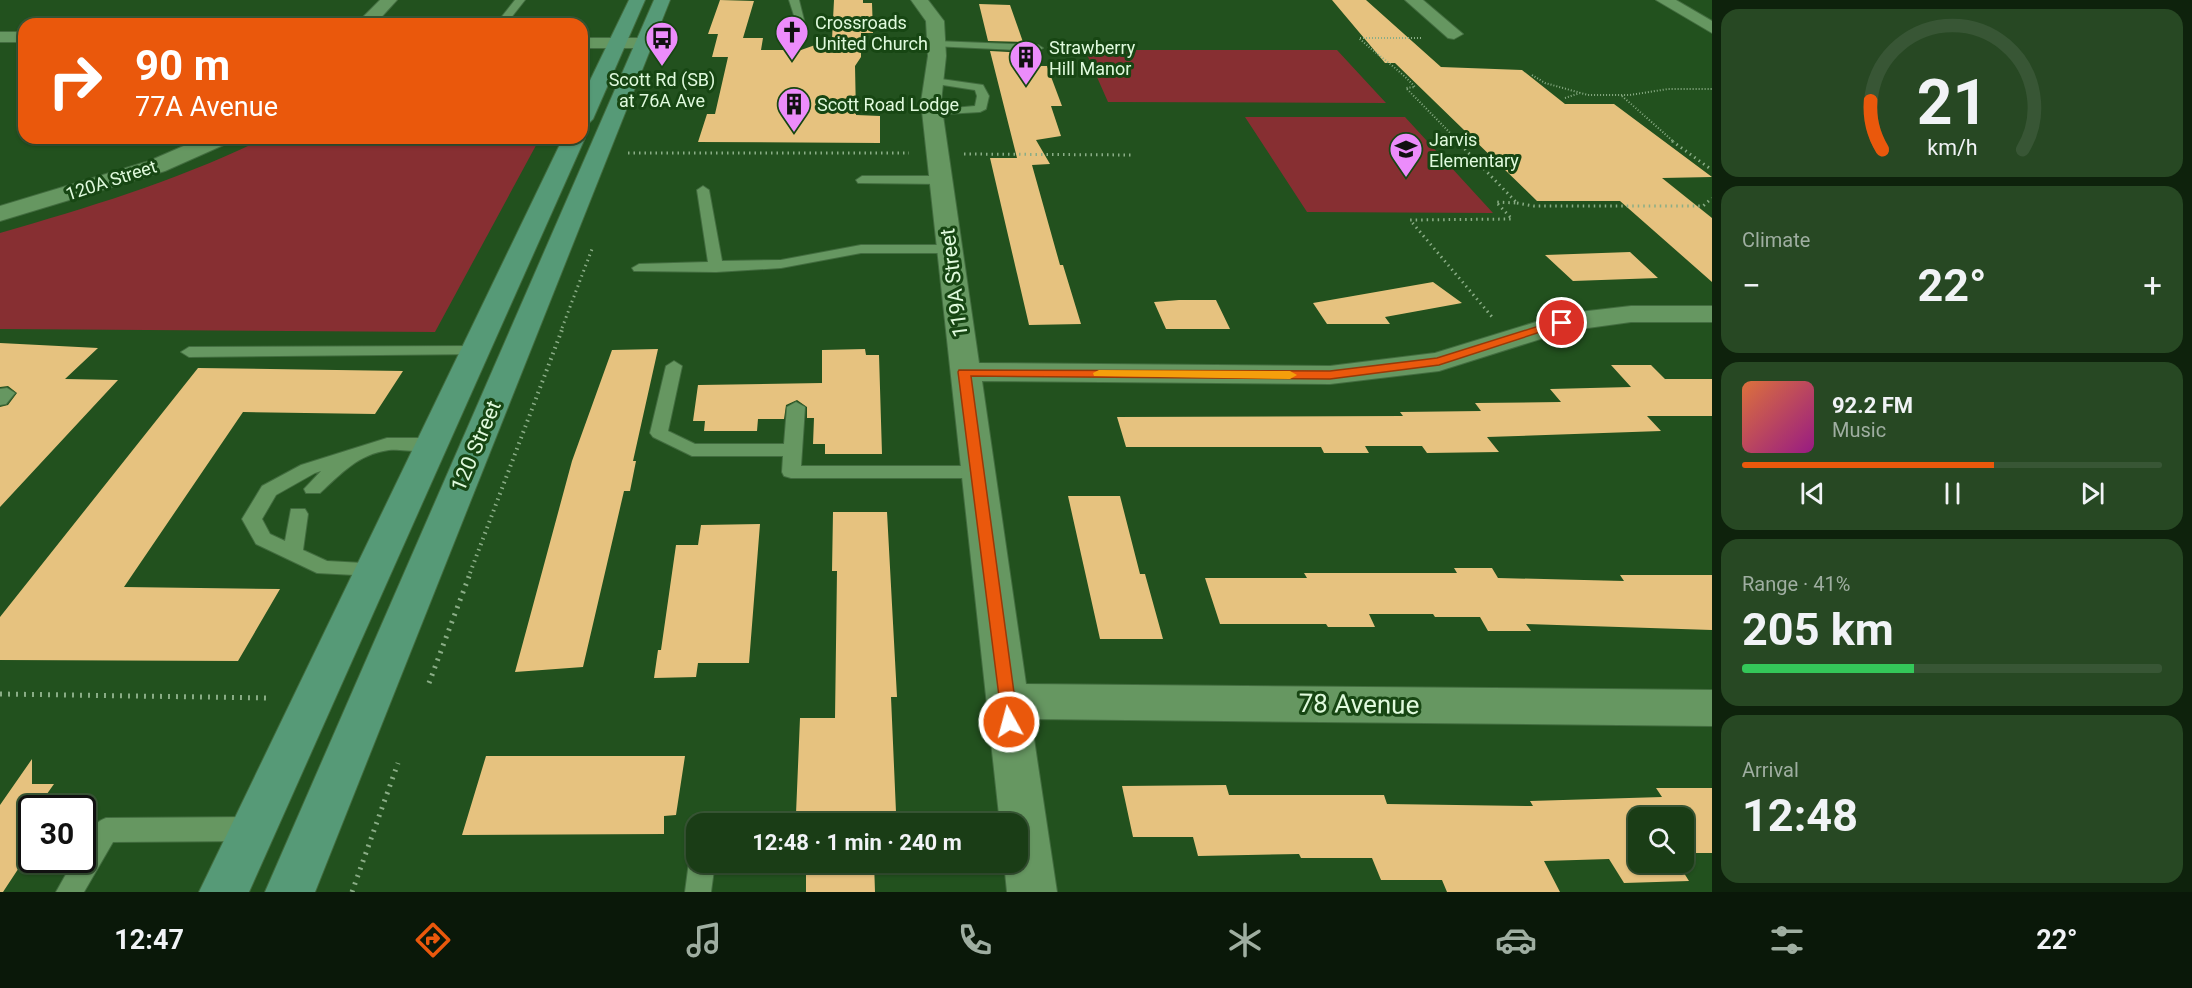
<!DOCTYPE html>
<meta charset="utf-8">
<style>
:root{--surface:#1a3d16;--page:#274823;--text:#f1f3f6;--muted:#9faea1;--line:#385635;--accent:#ea580c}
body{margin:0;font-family:Roboto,sans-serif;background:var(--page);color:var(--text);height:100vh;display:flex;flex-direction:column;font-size:22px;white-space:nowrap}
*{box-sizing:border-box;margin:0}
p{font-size:20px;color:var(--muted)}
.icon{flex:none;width:33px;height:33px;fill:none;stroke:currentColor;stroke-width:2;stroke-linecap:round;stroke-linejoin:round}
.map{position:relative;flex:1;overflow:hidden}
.drawer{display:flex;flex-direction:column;gap:9px;padding:9px;background:#0e220c;width:480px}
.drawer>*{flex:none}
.hud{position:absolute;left:18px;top:18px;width:570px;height:126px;border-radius:18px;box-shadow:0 2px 4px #0004,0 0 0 2px var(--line);background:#ea580c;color:#fff;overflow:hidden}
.buttons{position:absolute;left:1628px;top:807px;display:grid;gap:12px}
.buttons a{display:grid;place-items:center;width:66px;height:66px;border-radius:12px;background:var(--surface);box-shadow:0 2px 4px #0004,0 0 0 2px var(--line);font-size:30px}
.speed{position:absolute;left:18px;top:795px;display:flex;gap:12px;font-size:30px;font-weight:700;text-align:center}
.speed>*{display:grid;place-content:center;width:78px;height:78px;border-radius:50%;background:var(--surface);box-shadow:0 2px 4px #0004,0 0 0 2px var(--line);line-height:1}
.speed .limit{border:3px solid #111;border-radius:9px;background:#fff;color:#111}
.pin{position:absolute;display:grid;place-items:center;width:51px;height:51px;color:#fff;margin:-26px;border:3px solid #fff;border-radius:50%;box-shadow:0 2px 6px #0007}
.me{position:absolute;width:66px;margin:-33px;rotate:353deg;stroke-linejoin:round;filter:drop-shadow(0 0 4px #0008)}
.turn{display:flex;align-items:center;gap:21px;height:126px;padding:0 18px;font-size:27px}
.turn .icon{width:78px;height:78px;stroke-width:2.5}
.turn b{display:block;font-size:42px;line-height:51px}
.big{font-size:45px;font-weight:700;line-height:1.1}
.drawer .widget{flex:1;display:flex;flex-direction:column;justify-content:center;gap:9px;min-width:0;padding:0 21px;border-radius:18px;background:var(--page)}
.drawer .dial{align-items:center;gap:0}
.dial svg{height:156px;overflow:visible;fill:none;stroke:var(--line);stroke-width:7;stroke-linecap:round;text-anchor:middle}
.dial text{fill:var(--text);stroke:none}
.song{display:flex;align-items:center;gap:18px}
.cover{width:72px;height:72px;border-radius:9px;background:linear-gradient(135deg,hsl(20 70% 55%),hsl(310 70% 35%))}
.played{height:6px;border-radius:3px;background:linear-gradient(90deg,var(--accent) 60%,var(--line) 60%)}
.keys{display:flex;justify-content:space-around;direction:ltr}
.heat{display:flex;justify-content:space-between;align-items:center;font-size:33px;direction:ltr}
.charge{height:9px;border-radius:4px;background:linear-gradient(90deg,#34c759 41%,var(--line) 0)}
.trip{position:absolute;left:686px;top:813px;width:342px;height:60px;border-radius:18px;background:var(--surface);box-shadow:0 2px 4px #0004,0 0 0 2px var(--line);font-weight:700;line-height:60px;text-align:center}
.tab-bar{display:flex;height:96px;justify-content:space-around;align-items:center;background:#0a1809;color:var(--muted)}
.tab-bar .icon{width:42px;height:42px}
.tab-bar .on{color:var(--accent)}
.tab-bar b{font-size:27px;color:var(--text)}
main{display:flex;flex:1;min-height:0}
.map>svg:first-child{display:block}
.green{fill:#872f32}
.building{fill:#e6c27f}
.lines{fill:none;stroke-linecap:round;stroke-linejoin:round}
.service-casing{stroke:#426c3f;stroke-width:2}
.minor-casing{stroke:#426c3f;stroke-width:2}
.secondary-casing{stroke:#426c3f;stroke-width:2}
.path-far3{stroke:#8aad86;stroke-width:2;stroke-dasharray:1 2;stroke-linecap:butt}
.path-far2{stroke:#8aad86;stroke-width:3;stroke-dasharray:1.5 4;stroke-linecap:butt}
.path-far1{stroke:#8aad86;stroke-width:4;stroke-dasharray:1.5 4.5;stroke-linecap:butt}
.path{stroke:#8aad86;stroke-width:5;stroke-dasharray:2 6;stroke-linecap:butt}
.service{fill:#669761;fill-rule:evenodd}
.minor{fill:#669761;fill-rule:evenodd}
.secondary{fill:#569a77;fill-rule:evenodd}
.route{fill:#ea580c;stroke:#983908;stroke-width:1.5}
.slow{fill:#f59e0b}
.labels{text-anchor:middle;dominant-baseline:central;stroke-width:6;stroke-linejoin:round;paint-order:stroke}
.far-poi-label{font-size:18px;fill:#e0fadd;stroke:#174613;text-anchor:start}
.far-street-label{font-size:18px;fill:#e0fadd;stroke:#174613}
.street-label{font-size:21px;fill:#e0fadd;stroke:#174613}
.near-street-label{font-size:26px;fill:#e0fadd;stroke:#174613}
</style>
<main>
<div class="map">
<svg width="1712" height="892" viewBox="0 0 1712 892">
<rect width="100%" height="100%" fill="#22511e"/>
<path class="green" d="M1085 50H1337L1386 103 1108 102Z
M1245 117H1405L1493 213 1307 212Z
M265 138H540L435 332 0 329V233C91 207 179 180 265 138Z"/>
<path class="building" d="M720 0 754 1 743 38H763L761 50H801L832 39 834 0H863V3H872L873 33H861V57L855 66 856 115 880 116V143L698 142 707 114H715L728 57H712L718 34H708Z
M1332 0H1366L1441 67 1522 70 1565 104H1614L1712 177 1662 178 1712 218V282L1620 201H1537L1395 63H1385Z
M979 4 1010 5 1023 42 988 41Z
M990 51 1027 53 1031 66H1047L1062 106H1051L1061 136 1036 140 1050 164 1032 165 1060 265H1063L1081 324 1029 325 990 158H1017Z
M1630 252 1658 278 1573 281 1545 255Z
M1433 282 1462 303 1385 317 1390 324H1327L1313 303Z
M1179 300H1216L1230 329H1166L1154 302Z
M0 343 98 348 65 379 118 380 0 507V407L8 405 17 393 8 386 0 387Z
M658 349 633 461H636L630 491H624L583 667 515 672 572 461 612 350Z
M865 349 866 355H879L882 454H825V444H813L814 418H807V407L797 400 786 405 784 419H758L757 431H704L705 421H693L698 385 822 383V350Z
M1611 365H1651L1665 379H1712V416H1647L1661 431 1487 437 1499 452 1427 453 1422 446H1365L1369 453H1324L1321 447H1126L1117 417 1403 416 1400 412 1481 411 1475 403 1561 402 1550 389 1631 387Z
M198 368 403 371 375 414 243 412 124 587 280 589 238 661 0 660V617Z
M1068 496H1120L1140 574H1145L1163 639H1100Z
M833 512H887L897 697H891L896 812 796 814 800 718H835L837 571H832Z
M760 524 749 663H698L696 677 654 678 658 650H661L676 545H698L701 525Z
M1454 568H1492L1498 578 1624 581 1620 575H1712V630L1526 624 1531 631H1488L1480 617H1435L1433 614H1369L1375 627H1328L1326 624H1220L1205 578H1307L1304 573H1457Z
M486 756H685L676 815 664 816V834L462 835Z
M32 759V784H54L37 808H32V848L3 892H0V805Z
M1226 785 1229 795H1384L1387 804 1533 806 1530 801 1662 797 1656 788H1712V853H1683V818H1638V862H1677L1689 881 1624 883 1609 859 1544 861 1560 892H1447L1442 880H1381L1372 858H1301L1299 854 1198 856 1193 837H1133L1122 786Z
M806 862H874L875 892H806Z"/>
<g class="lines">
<defs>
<path id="service" d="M515 0H525L506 24H496Z
M789 0H799L808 36 800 34Z
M936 41 1038 45 1043 48 1038 51 932 46 931 44Z
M934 78 983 85 989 96 986 109 980 112 928 115V111L932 110 975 106 977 96 975 90 930 83 929 81Z
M862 176H941L947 180 941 184 858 183 856 180Z
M703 186 709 190 722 261 781 260 861 245H950L957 249 950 253H861L781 268 716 272 634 271 632 268 639 264 708 262 697 190Z
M476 346 484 351 482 354 189 357 181 352 189 347Z
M674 361 682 366 668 431 695 444H784L787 407 796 402 805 407 801 466H977L984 468 986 472 984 476 977 478H791L784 476 782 472 783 456H692L653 437 650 433 666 366Z
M7 388 15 393 6 404 0 405V389Z
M387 438H433L442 444C434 457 402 448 389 450 358 454 341 474 320 493H306L304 489 321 471 315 473 276 495 262 519 270 534 285 541 291 509H305L308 514 303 550 327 561 381 564 384 569 381 574 374 576 317 573 256 544 242 519 262 486 301 465Z
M254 817 263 821 267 829 263 837 254 841 113 842 84 892H56L74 860H82C82 843 89 824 106 818Z
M696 852V862H715L711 892H685L689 862Z"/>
<path id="minor" d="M380 0H397L375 24H356Z
M911 0H928L944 21 946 56 941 102 979 363 1330 366 1435 353 1562 314 1631 306H1712V322H1631L1566 331 1439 371 1330 384 982 381 1026 684 1712 690V726L1031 719 1057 892H1007L1004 862H1017V824H1000L921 102 928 56 926 21Z
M1405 0H1423L1463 34 1454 39 1448 38Z
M1656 0H1676L1712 21V33Z
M0 32H24V42H0Z
M582 38H644L653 43 644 48H582Z
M202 138H231L228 143 165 171 0 221V206L149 161Z"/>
<path id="secondary" d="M629 0H645L593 119 589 123 582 125V97Z
M654 0H670L315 892H265Z
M582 134 585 138 249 892H199L563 138H582Z"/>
</defs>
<use href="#service" class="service-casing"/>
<use href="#minor" class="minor-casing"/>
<use href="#secondary" class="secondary-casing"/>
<path class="path-far3" d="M1421 38H1359C1378 56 1398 68 1415 87L1406 88 1459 142
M1532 75 1545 83 1588 95H1630L1668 89H1712
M1622 96 1674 142
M1565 98 1580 93"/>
<path class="path-far2" d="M1457 141 1517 203 1496 202 1512 219 1410 220 1493 318
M1672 141 1712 170
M628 153H909
M964 154 1134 155
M1517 203 1534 206H1703L1712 198
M562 328 592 249"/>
<path class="path-far1" d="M470 573 563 327"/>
<path class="path" d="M429 683 471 571
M0 694 270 698
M352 892 398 763"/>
<use href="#service" class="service"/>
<use href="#minor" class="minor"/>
<use href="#secondary" class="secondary"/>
</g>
<path class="route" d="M1558 320 1568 323 1439 365 1330 379 971 376 1018 722 1016 728 1009 730 1003 728 958 372 959 370 1330 371 1437 358Z"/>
<path class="slow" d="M1099 370 1290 371 1297 375 1290 379 1094 376 1093 373Z"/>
<defs>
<symbol id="church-pin" viewBox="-11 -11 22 30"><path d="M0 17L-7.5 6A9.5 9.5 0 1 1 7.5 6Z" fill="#ec8cfb" stroke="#174613"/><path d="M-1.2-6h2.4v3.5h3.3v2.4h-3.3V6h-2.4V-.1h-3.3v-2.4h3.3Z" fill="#111"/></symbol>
<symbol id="bus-pin" viewBox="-11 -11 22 30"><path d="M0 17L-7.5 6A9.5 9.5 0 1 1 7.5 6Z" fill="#ec8cfb" stroke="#174613"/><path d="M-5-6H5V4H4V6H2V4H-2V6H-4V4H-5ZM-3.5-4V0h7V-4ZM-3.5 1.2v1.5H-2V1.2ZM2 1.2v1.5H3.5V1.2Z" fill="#111"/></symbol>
<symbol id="building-pin" viewBox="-11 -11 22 30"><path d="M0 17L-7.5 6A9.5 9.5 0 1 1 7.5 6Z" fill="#ec8cfb" stroke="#174613"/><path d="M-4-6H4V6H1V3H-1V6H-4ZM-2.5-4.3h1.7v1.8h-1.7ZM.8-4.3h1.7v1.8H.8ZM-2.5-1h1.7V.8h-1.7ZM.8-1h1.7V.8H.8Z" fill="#111"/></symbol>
<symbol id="school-pin" viewBox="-11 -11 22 30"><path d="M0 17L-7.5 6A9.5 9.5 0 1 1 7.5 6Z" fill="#ec8cfb" stroke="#174613"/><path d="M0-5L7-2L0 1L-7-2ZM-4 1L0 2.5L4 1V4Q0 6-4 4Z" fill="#111"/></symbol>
</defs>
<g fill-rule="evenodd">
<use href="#church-pin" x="773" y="13" width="38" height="52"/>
<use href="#bus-pin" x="643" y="19" width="38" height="52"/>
<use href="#building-pin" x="1007" y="38" width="38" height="52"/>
<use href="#building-pin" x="775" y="85" width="38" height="52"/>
<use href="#school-pin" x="1387" y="130" width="38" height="52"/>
</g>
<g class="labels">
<g class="far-poi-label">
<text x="815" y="22">Crossroads<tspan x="815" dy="21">United Church</tspan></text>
<text x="1049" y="47">Strawberry<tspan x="1049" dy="21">Hill Manor</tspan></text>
<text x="662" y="79" text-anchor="middle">Scott Rd (SB)<tspan x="662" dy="21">at 76A Ave</tspan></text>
<text x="817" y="104">Scott Road Lodge</text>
<text x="1429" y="139">Jarvis<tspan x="1429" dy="21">Elementary</tspan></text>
</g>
<g class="far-street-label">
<text transform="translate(111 180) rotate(-18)">120A Street</text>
</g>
<g class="street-label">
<text transform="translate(954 283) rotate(-97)">119A Street</text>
<text transform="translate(476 446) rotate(-67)">120 Street</text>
</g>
<g class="near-street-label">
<text transform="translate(1359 704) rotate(1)">78 Avenue</text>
</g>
</g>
</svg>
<div class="buttons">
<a><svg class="icon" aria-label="search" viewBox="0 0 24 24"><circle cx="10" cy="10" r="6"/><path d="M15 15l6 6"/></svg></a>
</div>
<div class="speed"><div class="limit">30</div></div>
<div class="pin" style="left:1562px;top:323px;background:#d93025"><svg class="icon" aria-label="arrive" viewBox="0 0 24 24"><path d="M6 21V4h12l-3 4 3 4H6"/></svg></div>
<svg class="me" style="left:1009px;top:722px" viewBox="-20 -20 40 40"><circle r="17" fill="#ea580c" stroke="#fff" stroke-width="3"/><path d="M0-11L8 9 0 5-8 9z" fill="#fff"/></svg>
<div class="trip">12:48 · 1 min · 240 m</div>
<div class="hud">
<div class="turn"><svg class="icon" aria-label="right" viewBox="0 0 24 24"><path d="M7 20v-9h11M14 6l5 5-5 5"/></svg><div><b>90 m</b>77A Avenue</div></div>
</div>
</div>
<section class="drawer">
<div class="widget dial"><svg viewBox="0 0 100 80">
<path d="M14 69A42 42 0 1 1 86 69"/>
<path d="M14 69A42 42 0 0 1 8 44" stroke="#ea580c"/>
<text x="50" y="56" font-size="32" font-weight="700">21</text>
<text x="50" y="72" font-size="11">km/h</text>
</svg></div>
<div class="widget"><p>Climate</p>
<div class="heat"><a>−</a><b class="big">22°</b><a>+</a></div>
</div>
<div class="widget">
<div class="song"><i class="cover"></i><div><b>92.2 FM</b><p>Music</p></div></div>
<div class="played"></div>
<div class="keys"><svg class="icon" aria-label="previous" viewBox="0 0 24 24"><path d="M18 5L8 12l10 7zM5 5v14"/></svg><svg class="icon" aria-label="pause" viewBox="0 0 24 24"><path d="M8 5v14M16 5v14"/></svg><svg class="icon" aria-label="next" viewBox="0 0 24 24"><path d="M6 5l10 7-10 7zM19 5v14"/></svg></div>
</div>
<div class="widget"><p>Range · 41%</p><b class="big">205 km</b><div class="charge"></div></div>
<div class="widget"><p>Arrival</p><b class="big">12:48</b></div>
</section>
</main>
<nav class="tab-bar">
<b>12:47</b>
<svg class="icon on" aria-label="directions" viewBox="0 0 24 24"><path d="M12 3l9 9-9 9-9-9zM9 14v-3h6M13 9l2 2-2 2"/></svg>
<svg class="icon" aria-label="music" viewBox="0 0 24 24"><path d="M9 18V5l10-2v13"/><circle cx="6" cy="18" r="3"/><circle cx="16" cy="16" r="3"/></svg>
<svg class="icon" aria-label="phone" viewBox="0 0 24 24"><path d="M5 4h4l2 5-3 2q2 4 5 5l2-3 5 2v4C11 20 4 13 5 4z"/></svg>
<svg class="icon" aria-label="climate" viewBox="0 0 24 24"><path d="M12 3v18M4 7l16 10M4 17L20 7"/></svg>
<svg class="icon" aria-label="car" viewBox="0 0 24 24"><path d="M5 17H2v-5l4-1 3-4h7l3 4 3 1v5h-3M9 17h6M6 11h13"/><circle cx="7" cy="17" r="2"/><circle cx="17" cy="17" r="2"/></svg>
<svg class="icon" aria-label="filters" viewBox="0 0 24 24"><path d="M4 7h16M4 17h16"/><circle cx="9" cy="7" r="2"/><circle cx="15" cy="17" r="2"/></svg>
<b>22°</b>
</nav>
